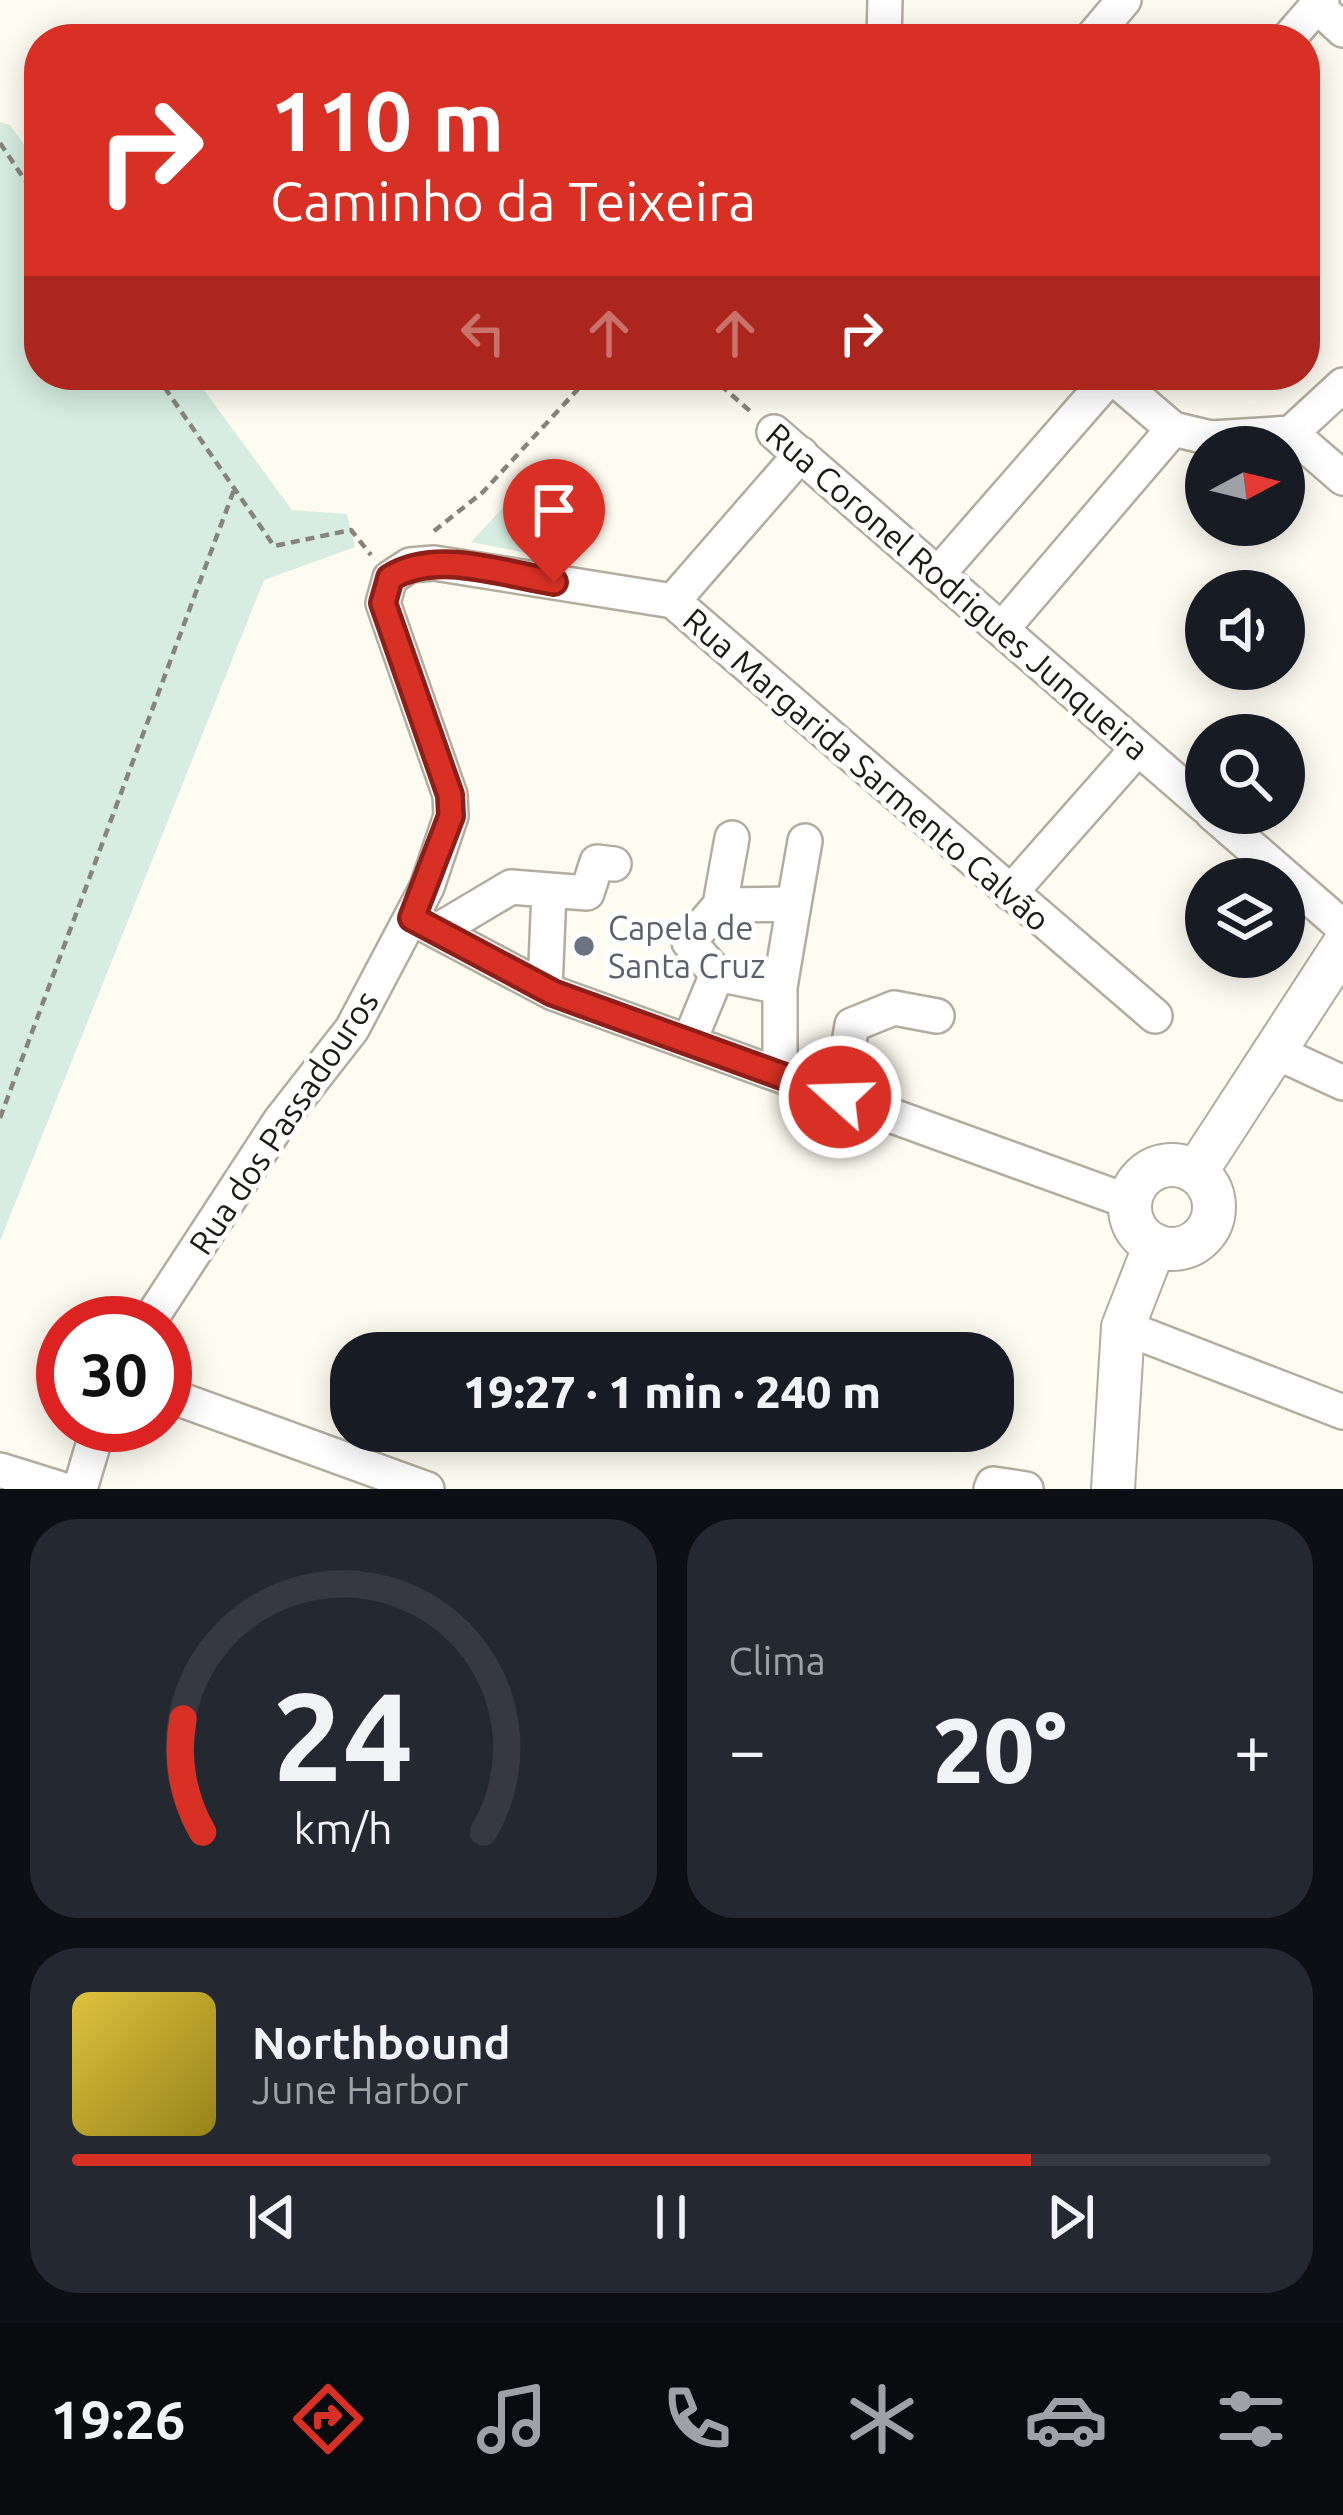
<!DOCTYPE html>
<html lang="pt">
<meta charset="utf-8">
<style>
:root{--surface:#171b24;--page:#242831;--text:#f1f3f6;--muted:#9ea1a6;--line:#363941;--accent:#d93025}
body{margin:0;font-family:Ubuntu,sans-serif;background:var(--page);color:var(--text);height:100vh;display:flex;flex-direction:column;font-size:45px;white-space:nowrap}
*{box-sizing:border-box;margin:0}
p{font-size:39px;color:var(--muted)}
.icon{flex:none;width:66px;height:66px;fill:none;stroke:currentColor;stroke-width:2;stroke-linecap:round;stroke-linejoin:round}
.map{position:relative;height:1489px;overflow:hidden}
.details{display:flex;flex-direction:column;gap:30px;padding:30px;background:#0d0f14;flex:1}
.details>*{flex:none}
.top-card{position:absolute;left:24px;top:24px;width:1296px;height:366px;border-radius:48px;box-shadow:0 6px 30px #0003;background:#d93025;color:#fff;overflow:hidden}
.needle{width:78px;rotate:83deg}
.buttons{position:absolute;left:1185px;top:426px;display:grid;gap:24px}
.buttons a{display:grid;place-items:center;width:120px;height:120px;border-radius:50%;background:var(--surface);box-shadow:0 6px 30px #0003;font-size:60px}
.speed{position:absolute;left:36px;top:1296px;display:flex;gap:24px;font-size:60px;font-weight:700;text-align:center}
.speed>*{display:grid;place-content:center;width:156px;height:156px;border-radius:50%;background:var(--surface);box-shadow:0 6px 30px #0003;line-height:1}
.speed .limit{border:18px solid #d22;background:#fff;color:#111}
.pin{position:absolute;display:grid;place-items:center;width:102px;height:102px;color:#fff;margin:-123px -51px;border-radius:50% 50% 50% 0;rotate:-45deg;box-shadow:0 0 12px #0007}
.pin .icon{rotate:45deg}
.me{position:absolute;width:132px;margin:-66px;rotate:290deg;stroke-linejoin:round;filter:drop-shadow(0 0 9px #0008)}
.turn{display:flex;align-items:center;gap:42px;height:252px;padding:0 48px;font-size:54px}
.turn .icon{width:156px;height:156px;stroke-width:2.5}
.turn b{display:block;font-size:84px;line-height:102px}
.lanes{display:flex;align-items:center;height:114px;padding:0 48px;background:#0003;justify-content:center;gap:60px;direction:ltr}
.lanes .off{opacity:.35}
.big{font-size:90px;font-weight:800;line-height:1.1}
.details .tile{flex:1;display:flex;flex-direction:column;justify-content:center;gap:18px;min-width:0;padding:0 42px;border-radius:48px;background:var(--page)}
.details .dial{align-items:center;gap:0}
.dial svg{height:312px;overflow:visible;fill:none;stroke:var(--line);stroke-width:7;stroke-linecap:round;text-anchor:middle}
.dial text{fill:var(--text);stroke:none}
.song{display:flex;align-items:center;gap:36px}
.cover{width:144px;height:144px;border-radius:18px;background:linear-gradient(135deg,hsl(50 70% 55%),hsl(50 70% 35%))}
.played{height:12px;border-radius:6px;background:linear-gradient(90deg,var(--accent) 80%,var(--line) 80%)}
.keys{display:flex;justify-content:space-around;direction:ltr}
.heat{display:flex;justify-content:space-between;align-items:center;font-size:66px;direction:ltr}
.details .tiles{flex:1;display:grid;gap:30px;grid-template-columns:1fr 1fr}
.tile:last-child{grid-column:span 2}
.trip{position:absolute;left:330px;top:1332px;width:684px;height:120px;border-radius:48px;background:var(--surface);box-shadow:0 6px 30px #0003;font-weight:800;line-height:120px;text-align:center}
.dock{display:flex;height:192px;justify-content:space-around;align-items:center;background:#090b0e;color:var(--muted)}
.dock .icon{width:84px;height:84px}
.dock .current{color:var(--accent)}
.dock b{font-size:54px;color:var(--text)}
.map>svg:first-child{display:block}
.green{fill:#d7ede1}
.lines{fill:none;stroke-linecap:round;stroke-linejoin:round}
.minor-casing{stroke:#b2ad9e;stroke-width:38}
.major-casing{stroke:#b2ad9e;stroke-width:46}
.path{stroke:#86847c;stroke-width:4.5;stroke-dasharray:9 6;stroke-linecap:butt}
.minor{stroke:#fff;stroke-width:33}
.major{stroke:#fff;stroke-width:42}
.route-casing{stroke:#8d1f18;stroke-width:30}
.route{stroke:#d93025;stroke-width:21}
.worship-dot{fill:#6b7280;stroke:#fff;stroke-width:4.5}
.labels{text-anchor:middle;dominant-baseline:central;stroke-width:10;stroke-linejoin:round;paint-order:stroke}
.street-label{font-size:33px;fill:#1c1a15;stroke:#fff}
.worship-label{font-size:33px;fill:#5b616d;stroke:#fff;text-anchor:start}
</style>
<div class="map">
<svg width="1343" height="1489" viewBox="0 0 1343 1489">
<rect width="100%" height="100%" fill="#fefbf1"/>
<path class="green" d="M0 122 10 125 39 165V375H193L292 510 347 514 355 547 264 580 0 1241Z
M524 485 582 539 563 560 471 542Z"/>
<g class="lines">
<defs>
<path id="minor" d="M1317 6 1343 30
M884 39 885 0
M1091 39 1124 0
M1288 39 1322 0
M1110 375 1173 429 1211 438 1291 433 1343 385
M774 432 1206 807
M1291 433 1343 478
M938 574 1110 377
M673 601 801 454
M1002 629 1173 429
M1212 813 1343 927
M1010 893 1138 748
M794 904 805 841
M720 905 732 838
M412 918 553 993 1130 1202
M437 931 511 887 587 893 597 862 614 864
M717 974 780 987
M545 989 549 892
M689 1042 717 974 689 942 720 905 794 904 780 987V1075
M1278 1053 1343 1083
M840 1097 852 1025 894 1008 937 1016
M148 1323 280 1121 352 1029 427 887 451 816 450 795 383 603 390 578 410 565 434 563 673 601 1155 1016
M1123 1327 1343 1412
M165 1394 427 1489
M0 1470 61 1489
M80 1489 99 1425
M991 1489 993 1484 1026 1489"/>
<path id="major" d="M1130 1207a42 42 0 1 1 84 0a42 42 0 1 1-84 0Z
M1196 1172 1343 946
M1113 1489 1123 1327 1155 1245"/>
</defs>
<use href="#minor" class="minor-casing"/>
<use href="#major" class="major-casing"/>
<path class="path" d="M0 143 39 201
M156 375 274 546 351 530 371 555
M709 375 750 411
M434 531 483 492 591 375
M0 1118 234 490"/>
<use href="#minor" class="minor"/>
<use href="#major" class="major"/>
</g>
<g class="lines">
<defs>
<path id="route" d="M554 582C503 574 436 549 390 578L383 603 450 795 451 816 412 918 553 993 840 1097"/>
</defs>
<use href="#route" class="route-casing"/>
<use href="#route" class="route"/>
</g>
<circle class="worship-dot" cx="584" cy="946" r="12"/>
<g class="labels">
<g class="street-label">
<text transform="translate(958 591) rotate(41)">Rua Coronel Rodrigues Junqueira</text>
<text transform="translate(867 769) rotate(41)">Rua Margarida Sarmento Calvão</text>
<text transform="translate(283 1122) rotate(-56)">Rua dos Passadouros</text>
</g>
<g class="worship-label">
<text x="608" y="927">Capela de<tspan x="608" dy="38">Santa Cruz</tspan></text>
</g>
</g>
</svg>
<div class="buttons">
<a><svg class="needle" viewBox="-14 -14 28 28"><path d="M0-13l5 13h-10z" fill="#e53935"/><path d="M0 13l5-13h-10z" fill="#9ea1a6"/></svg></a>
<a><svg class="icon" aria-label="sound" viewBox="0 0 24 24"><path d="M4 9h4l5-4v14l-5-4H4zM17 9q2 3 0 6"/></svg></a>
<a><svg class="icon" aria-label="search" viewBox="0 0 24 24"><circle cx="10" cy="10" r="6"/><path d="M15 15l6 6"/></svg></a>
<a><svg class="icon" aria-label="layers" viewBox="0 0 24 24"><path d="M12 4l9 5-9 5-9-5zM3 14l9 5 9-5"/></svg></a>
</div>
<div class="speed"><div class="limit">30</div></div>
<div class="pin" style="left:554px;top:582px;background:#d93025"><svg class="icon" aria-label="arrive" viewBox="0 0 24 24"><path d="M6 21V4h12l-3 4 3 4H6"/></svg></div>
<svg class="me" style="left:840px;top:1097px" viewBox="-20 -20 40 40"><circle r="17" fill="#d93025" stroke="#fff" stroke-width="3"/><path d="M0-11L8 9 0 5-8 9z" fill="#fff"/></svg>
<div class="trip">19:27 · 1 min · 240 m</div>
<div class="top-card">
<div class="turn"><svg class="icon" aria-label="right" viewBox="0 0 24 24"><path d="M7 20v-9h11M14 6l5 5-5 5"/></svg><div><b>110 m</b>Caminho da Teixeira</div></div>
<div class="lanes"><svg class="icon off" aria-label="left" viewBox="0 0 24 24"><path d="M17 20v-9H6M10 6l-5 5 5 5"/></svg><svg class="icon off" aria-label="ahead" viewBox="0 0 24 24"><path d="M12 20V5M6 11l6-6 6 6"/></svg><svg class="icon off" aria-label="ahead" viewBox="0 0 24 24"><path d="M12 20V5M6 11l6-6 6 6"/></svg><svg class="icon" aria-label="right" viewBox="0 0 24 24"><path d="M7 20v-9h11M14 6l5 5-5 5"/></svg></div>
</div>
</div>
<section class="details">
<div class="tiles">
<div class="tile dial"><svg viewBox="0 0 100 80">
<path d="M14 69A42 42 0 1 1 86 69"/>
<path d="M14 69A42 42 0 0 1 9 40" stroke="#d93025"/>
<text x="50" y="56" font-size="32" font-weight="700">24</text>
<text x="50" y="72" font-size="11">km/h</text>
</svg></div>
<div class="tile"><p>Clima</p>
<div class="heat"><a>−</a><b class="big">20°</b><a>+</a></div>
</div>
<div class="tile">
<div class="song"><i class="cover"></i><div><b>Northbound</b><p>June Harbor</p></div></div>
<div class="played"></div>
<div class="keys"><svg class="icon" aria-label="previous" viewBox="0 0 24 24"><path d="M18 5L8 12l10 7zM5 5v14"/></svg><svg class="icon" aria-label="pause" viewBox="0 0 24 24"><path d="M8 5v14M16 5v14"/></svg><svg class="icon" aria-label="next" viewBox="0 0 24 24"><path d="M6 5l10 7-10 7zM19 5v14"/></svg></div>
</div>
</div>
</section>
<nav class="dock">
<b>19:26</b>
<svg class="icon current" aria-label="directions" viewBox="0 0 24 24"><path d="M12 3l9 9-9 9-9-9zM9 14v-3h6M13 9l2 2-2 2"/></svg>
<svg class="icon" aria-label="music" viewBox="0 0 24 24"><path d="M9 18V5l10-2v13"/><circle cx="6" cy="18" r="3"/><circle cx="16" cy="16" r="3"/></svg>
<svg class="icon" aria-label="phone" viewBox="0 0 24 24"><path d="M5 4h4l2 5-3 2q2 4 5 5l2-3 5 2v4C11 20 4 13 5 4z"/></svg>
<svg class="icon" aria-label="climate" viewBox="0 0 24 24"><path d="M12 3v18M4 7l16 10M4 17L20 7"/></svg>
<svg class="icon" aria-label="car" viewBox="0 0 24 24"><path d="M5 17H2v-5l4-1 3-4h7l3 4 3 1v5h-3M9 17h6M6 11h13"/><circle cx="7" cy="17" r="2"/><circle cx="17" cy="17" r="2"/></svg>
<svg class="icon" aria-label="filters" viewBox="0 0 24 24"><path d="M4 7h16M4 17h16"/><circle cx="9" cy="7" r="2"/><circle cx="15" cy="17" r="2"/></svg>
</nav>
